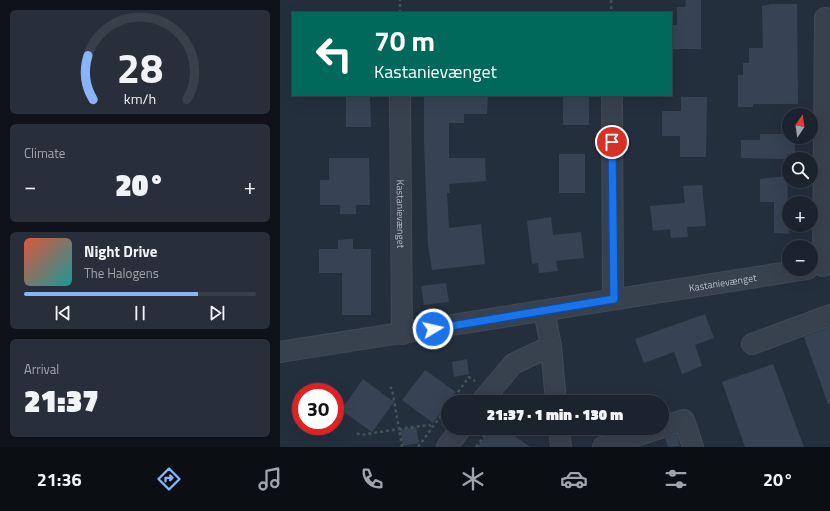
<!DOCTYPE html>
<meta charset="utf-8">
<style>
:root{--surface:#1b232e;--page:#282f3a;--text:#f1f3f6;--muted:#a0a4aa;--line:#39404a;--accent:#8ab4f8}
body{margin:0;font-family:"Titillium Web",sans-serif;background:var(--page);color:var(--text);height:100vh;display:flex;flex-direction:column;font-size:15px;white-space:nowrap}
*{box-sizing:border-box;margin:0}
p{font-size:13px;color:var(--muted)}
.icon{flex:none;width:22px;height:22px;fill:none;stroke:currentColor;stroke-width:2;stroke-linecap:round;stroke-linejoin:round}
.map{position:relative;flex:1;overflow:hidden}
.sheet{display:flex;flex-direction:column;gap:10px;padding:10px;background:#0f1319;width:280px}
.sheet>*{flex:none}
.hud{position:absolute;left:12px;top:12px;width:380px;height:84px;border-radius:0px;box-shadow:0 4px 16px #0002,0 0 0 1px var(--line);background:#00695c;color:#fff;overflow:hidden}
.needle{width:26px;rotate:13deg}
.controls{position:absolute;left:502px;top:108px;display:grid;gap:8px}
.controls a{display:grid;place-items:center;width:36px;height:36px;border-radius:50%;background:var(--surface);box-shadow:0 4px 16px #0002,0 0 0 1px var(--line);font-size:20px}
.speed{position:absolute;left:12px;top:383px;display:flex;gap:8px;font-size:20px;font-weight:700;text-align:center}
.speed>*{display:grid;place-content:center;width:52px;height:52px;border-radius:50%;background:var(--surface);box-shadow:0 4px 16px #0002,0 0 0 1px var(--line);line-height:1}
.speed .limit{border:6px solid #d22;background:#fff;color:#111}
.pin{position:absolute;display:grid;place-items:center;width:34px;height:34px;color:#fff;margin:-17px;border:2px solid #fff;border-radius:50%;box-shadow:0 1px 4px #0007}
.me{position:absolute;width:44px;margin:-22px;rotate:81deg;stroke-linejoin:round;filter:drop-shadow(0 0 3px #0008)}
.turn{display:flex;align-items:center;gap:14px;height:84px;padding:0 16px;font-size:18px}
.turn .icon{width:52px;height:52px;stroke-width:2.5}
.turn b{display:block;font-size:28px;line-height:34px}
.big{font-size:30px;font-weight:800;line-height:1.1}
.sheet .widget{flex:1;display:flex;flex-direction:column;justify-content:center;gap:6px;min-width:0;padding:0 14px;border-radius:6px;background:var(--page)}
.sheet .dial{align-items:center;gap:0}
.dial svg{height:104px;overflow:visible;fill:none;stroke:var(--line);stroke-width:7;stroke-linecap:round;text-anchor:middle}
.dial text{fill:var(--text);stroke:none}
.song{display:flex;align-items:center;gap:12px}
.cover{width:48px;height:48px;border-radius:6px;background:linear-gradient(135deg,hsl(10 70% 55%),hsl(180 70% 35%))}
.played{height:4px;border-radius:2px;background:linear-gradient(90deg,var(--accent) 75%,var(--line) 75%)}
.keys{display:flex;justify-content:space-around;direction:ltr}
.heat{display:flex;justify-content:space-between;align-items:center;font-size:22px;direction:ltr}
.trip{position:absolute;left:161px;top:395px;width:228px;height:40px;border-radius:20px;background:var(--surface);box-shadow:0 4px 16px #0002,0 0 0 1px var(--line);font-weight:800;line-height:40px;text-align:center}
.menu{display:flex;height:64px;justify-content:space-around;align-items:center;background:#0b0e12;color:var(--muted)}
.menu .icon{width:28px;height:28px}
.menu .current{color:var(--accent)}
.menu b{font-size:18px;color:var(--text)}
main{display:flex;flex:1;min-height:0}
.map>svg:first-child{display:block}
.building{fill:#364354}
.lines{fill:none;stroke-linecap:round;stroke-linejoin:round}
.minor-casing{stroke:#414a57;stroke-width:22}
.path{stroke:#3f5557;stroke-width:2.5;stroke-dasharray:3 3;stroke-linecap:butt}
.minor{stroke:#38414e;stroke-width:20}
.route-casing{stroke:#114b97;stroke-width:10}
.route{stroke:#1a73e8;stroke-width:7}
.labels{text-anchor:middle;dominant-baseline:central;stroke-width:4;stroke-linejoin:round;paint-order:stroke}
.street-label{font-size:10px;fill:#b4bcc9;stroke:#1d2633}
</style>
<main>
<section class="sheet">
<div class="widget dial"><svg viewBox="0 0 100 80">
<path d="M14 69A42 42 0 1 1 86 69"/>
<path d="M14 69A42 42 0 0 1 10 35" stroke="#8ab4f8"/>
<text x="50" y="56" font-size="32" font-weight="700">28</text>
<text x="50" y="72" font-size="11">km/h</text>
</svg></div>
<div class="widget"><p>Climate</p>
<div class="heat"><a>−</a><b class="big">20°</b><a>+</a></div>
</div>
<div class="widget">
<div class="song"><i class="cover"></i><div><b>Night Drive</b><p>The Halogens</p></div></div>
<div class="played"></div>
<div class="keys"><svg class="icon" aria-label="previous" viewBox="0 0 24 24"><path d="M18 5L8 12l10 7zM5 5v14"/></svg><svg class="icon" aria-label="pause" viewBox="0 0 24 24"><path d="M8 5v14M16 5v14"/></svg><svg class="icon" aria-label="next" viewBox="0 0 24 24"><path d="M6 5l10 7-10 7zM19 5v14"/></svg></div>
</div>
<div class="widget"><p>Arrival</p><b class="big">21:37</b></div>
</section>
<div class="map">
<svg width="550" height="447" viewBox="0 0 550 447">
<rect width="100%" height="100%" fill="#242f3e"/>
<path class="building" d="M406 0H421V49H391V25H397V7H405Z
M491 4H517L518 104H473V107H458V75H463V63H469V48H483L482 6Z
M66 95H90L91 127H66Z
M144 95H208L207 114H184V123H169V158H205L206 181 169 184 170 193H167L169 228 201 224 205 264 152 270 148 245 144 143Z
M283 95H309V125H283Z
M401 97H427L426 157H400V136H382V111H401Z
M480 134H507L509 137H515V154H507V159L461 158V140H480Z
M279 154H305V193H279Z
M49 158H89L90 205H76V214H60V205H40V180H49Z
M507 176 509 234 494 233V202H480V179Z
M422 185 426 226 407 227 408 237 391 238 390 229 373 231 370 206 405 203 403 186Z
M271 217 273 235 301 232 304 258 276 261 278 271 259 273 258 263 252 264 247 221Z
M73 239V249H91V315H62V273H39V249H58V240Z
M166 283 169 302 144 305 141 286Z
M425 314 434 338 415 345 422 366 402 374 394 352 364 363 355 339Z
M550 327V404H548L524 337Z
M187 359 189 374 174 377 172 362Z
M493 364 524 447H465L442 382Z
M145 370 176 392 153 423 122 400Z
M83 379 114 402 92 432 61 410Z
M136 427 139 443 123 446 120 430Z
M212 428H224L250 447H197Z
M397 434 400 446 388 447 385 438Z"/>
<g class="lines">
<defs>
<g id="minor">
<path id="s1" d="M120 95 122 334"/>
<path d="M332 95 333 299"/>
<path d="M543 266 545 18"/>
<path d="M264 311 271 346 276 402"/>
<path d="M472 344 550 315"/>
<path id="s2" d="M0 352 527 269"/>
<path d="M201 402 233 364 271 346"/>
<path d="M382 427 404 420 413 447"/>
<path d="M279 428 281 447"/>
<path d="M167 447 181 428"/>
<path d="M323 447 380 428"/>
</g>
</defs>
<use href="#minor" class="minor-casing"/>
<path class="path" d="M331 0V13
M120 13V0
M171 402 189 377 195 381
M77 433 80 435 119 429 112 389 110 387
M122 447 119 429 149 425 153 427
M138 447 168 406
M196 447 210 428"/>
<use href="#minor" class="minor"/>
</g>
<g class="lines">
<defs>
<path id="route" d="M153 329 334 299 332 142"/>
</defs>
<use href="#route" class="route-casing"/>
<use href="#route" class="route"/>
</g>
<g class="labels">
<g class="street-label">
<text stroke="none"><textPath href="#s1" startOffset="119">Kastanievænget</textPath></text>
<text stroke="none"><textPath href="#s2" startOffset="448">Kastanievænget</textPath></text>
</g>
</g>
</svg>
<div class="controls">
<a><svg class="needle" viewBox="-14 -14 28 28"><path d="M0-13l5 13h-10z" fill="#e53935"/><path d="M0 13l5-13h-10z" fill="#a0a4aa"/></svg></a>
<a><svg class="icon" aria-label="search" viewBox="0 0 24 24"><circle cx="10" cy="10" r="6"/><path d="M15 15l6 6"/></svg></a>
<a>+</a>
<a>−</a>
</div>
<div class="speed"><div class="limit">30</div></div>
<div class="pin" style="left:332px;top:142px;background:#d93025"><svg class="icon" aria-label="arrive" viewBox="0 0 24 24"><path d="M6 21V4h12l-3 4 3 4H6"/></svg></div>
<svg class="me" style="left:153px;top:329px" viewBox="-20 -20 40 40"><circle r="17" fill="#1a73e8" stroke="#fff" stroke-width="3"/><path d="M0-11L8 9 0 5-8 9z" fill="#fff"/></svg>
<div class="trip">21:37 · 1 min · 130 m</div>
<div class="hud">
<div class="turn"><svg class="icon" aria-label="left" viewBox="0 0 24 24"><path d="M17 20v-9H6M10 6l-5 5 5 5"/></svg><div><b>70 m</b>Kastanievænget</div></div>
</div>
</div>
</main>
<nav class="menu">
<b>21:36</b>
<svg class="icon current" aria-label="directions" viewBox="0 0 24 24"><path d="M12 3l9 9-9 9-9-9zM9 14v-3h6M13 9l2 2-2 2"/></svg>
<svg class="icon" aria-label="music" viewBox="0 0 24 24"><path d="M9 18V5l10-2v13"/><circle cx="6" cy="18" r="3"/><circle cx="16" cy="16" r="3"/></svg>
<svg class="icon" aria-label="phone" viewBox="0 0 24 24"><path d="M5 4h4l2 5-3 2q2 4 5 5l2-3 5 2v4C11 20 4 13 5 4z"/></svg>
<svg class="icon" aria-label="climate" viewBox="0 0 24 24"><path d="M12 3v18M4 7l16 10M4 17L20 7"/></svg>
<svg class="icon" aria-label="car" viewBox="0 0 24 24"><path d="M5 17H2v-5l4-1 3-4h7l3 4 3 1v5h-3M9 17h6M6 11h13"/><circle cx="7" cy="17" r="2"/><circle cx="17" cy="17" r="2"/></svg>
<svg class="icon" aria-label="filters" viewBox="0 0 24 24"><path d="M4 7h16M4 17h16"/><circle cx="9" cy="7" r="2"/><circle cx="15" cy="17" r="2"/></svg>
<b>20°</b>
</nav>
